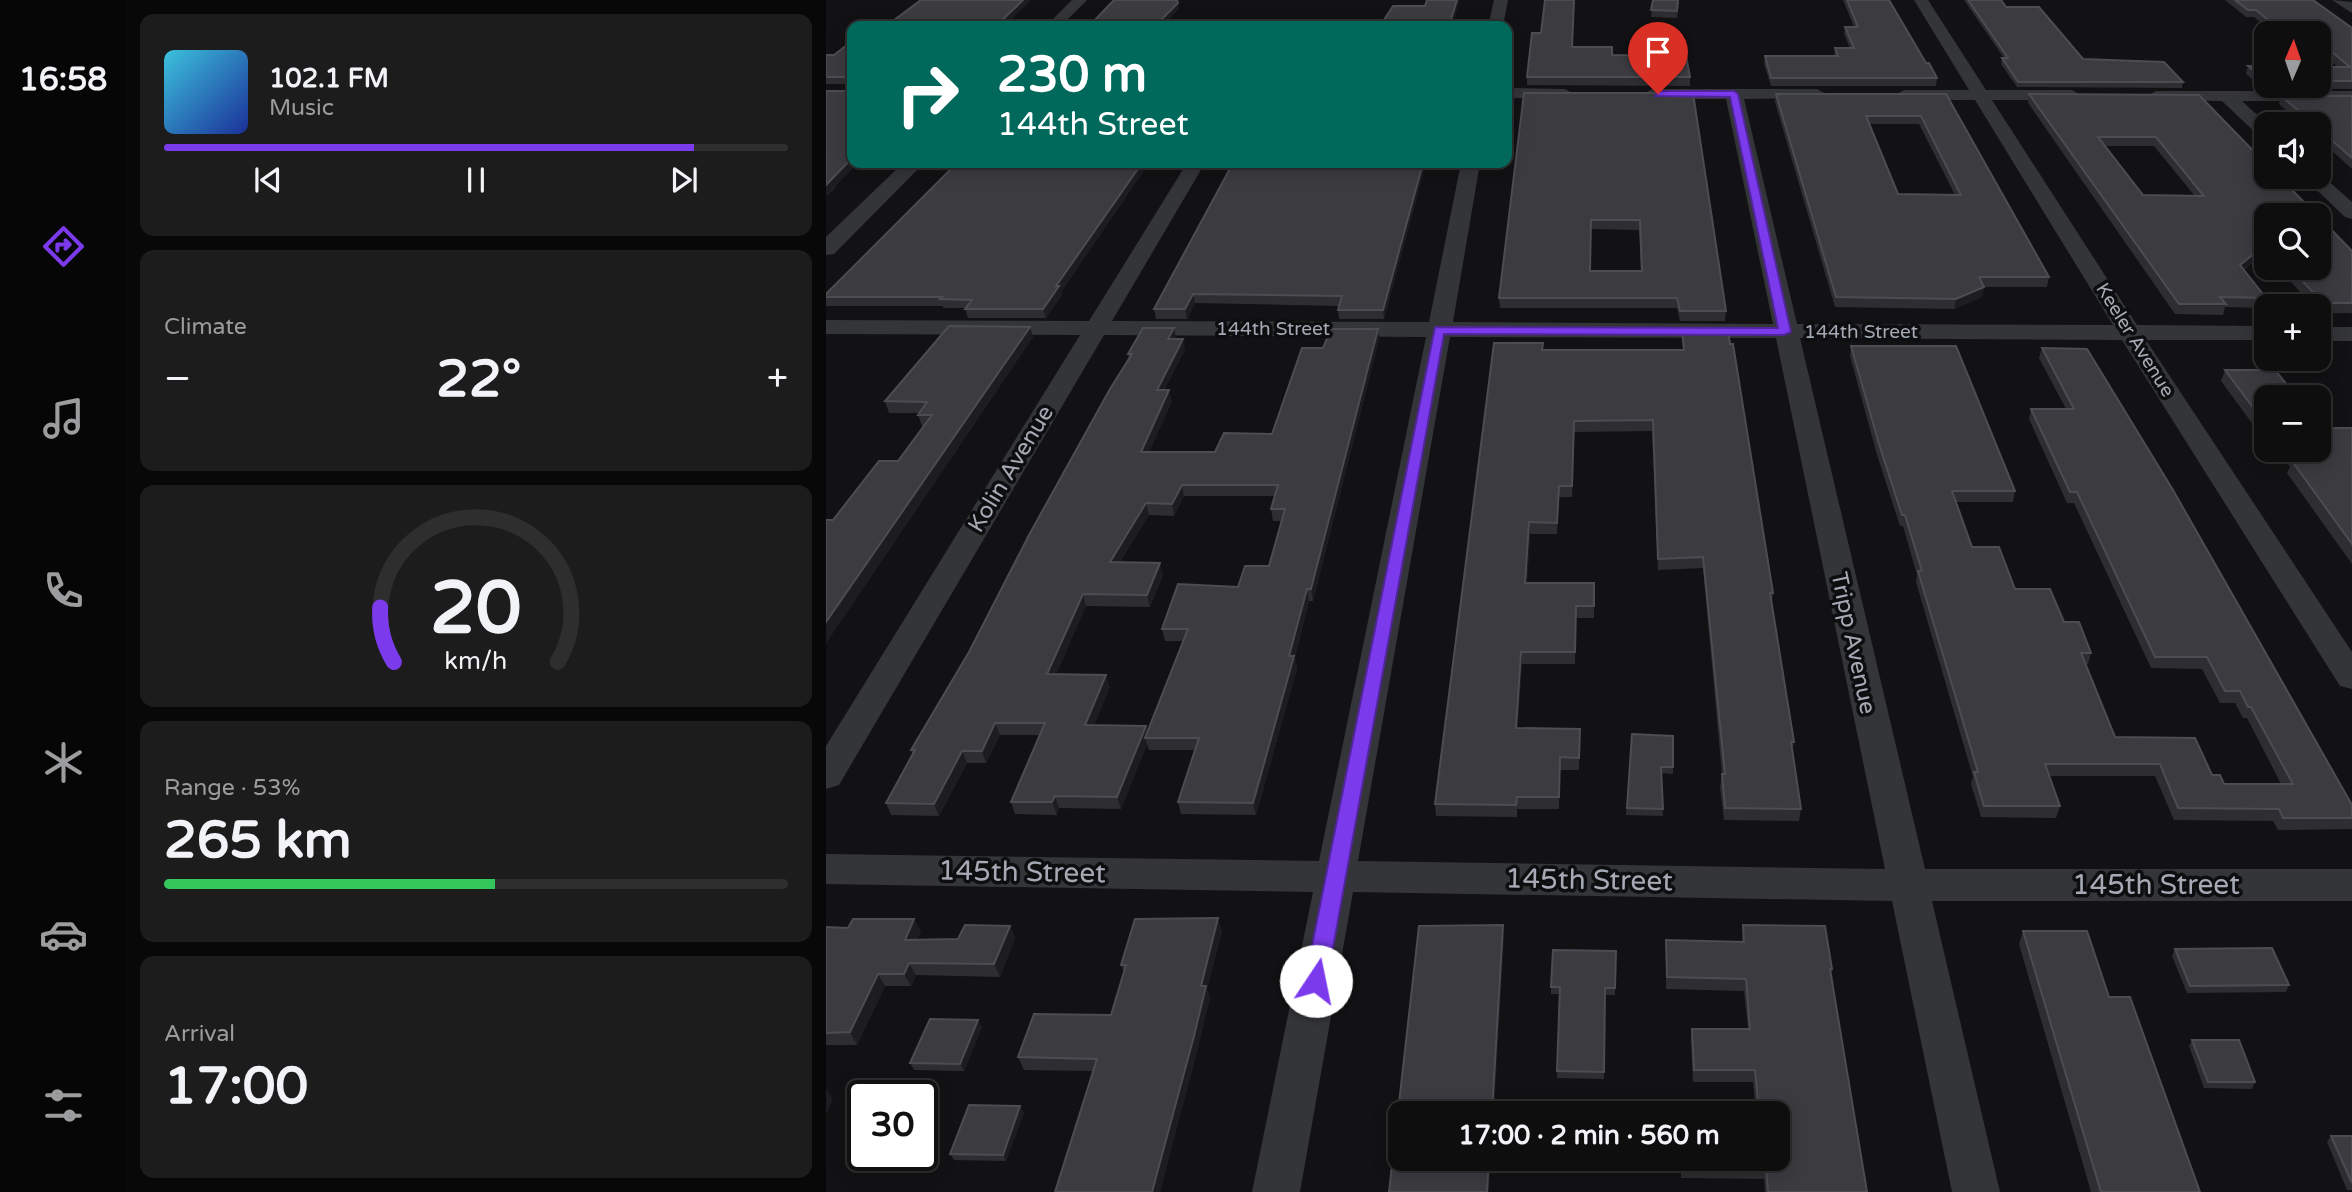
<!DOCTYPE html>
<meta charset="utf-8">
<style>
:root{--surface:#0e0e0f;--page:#1c1c1d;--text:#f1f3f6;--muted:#9b9c9e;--line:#2e2e2f;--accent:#7c3aed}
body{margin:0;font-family:"Varela Round",sans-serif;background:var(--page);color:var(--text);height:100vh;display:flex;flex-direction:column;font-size:26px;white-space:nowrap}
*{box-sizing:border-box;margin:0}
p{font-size:23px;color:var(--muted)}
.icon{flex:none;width:38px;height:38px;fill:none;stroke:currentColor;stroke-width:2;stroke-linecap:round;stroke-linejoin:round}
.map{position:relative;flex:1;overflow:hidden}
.details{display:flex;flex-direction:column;gap:14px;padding:14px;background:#080808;width:700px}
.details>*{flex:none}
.banner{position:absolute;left:21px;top:21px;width:665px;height:147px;border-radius:14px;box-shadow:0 4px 18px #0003,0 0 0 2px var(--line);background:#00695c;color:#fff;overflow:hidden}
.needle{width:46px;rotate:2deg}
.tools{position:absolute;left:1428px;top:21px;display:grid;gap:14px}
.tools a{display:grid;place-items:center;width:77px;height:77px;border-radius:14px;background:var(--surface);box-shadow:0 4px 18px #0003,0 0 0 2px var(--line);font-size:35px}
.speed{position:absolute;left:21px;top:1080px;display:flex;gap:14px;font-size:35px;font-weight:700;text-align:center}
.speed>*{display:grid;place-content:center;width:91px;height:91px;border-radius:50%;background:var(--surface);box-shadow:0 4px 18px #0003,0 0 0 2px var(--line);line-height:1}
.speed .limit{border:4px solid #111;border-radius:10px;background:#fff;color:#111}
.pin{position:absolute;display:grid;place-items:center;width:60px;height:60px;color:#fff;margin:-72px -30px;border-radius:50% 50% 50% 0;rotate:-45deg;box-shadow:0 0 7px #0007}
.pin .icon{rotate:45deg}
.me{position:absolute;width:77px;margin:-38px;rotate:11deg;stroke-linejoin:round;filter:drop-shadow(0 0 5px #0008)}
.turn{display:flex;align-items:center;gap:24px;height:147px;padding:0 35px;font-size:32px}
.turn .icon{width:91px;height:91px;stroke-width:2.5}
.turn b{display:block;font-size:49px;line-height:60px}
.big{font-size:52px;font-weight:700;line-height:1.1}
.details .tile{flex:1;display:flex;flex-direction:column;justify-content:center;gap:10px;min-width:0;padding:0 24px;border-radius:14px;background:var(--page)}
.details .dial{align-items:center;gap:0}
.dial svg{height:182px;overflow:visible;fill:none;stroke:var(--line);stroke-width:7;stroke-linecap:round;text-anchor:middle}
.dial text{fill:var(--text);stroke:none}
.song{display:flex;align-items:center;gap:21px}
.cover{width:84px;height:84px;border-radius:10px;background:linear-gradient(135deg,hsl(190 70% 55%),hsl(230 70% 35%))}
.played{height:7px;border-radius:4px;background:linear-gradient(90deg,var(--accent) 85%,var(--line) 85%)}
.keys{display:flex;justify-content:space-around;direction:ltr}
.heat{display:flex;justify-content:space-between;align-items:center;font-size:38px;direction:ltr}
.charge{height:10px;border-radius:5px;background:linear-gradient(90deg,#34c759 53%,var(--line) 0)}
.trip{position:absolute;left:562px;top:1101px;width:402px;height:70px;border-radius:14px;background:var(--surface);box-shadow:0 4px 18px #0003,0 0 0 2px var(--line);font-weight:700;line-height:70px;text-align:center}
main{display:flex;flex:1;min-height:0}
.menu{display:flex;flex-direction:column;width:126px;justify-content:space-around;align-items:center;background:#060606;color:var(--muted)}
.menu .icon{width:49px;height:49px}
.menu .selected{color:var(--accent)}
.menu b{font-size:32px;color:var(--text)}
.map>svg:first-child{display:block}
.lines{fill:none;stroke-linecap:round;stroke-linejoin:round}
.minor{fill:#343539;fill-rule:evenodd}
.wall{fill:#2e2e32;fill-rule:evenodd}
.shaded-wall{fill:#1d1d20}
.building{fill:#3b3b40;stroke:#4b4d52;stroke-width:2;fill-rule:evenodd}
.route{fill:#7c3aed;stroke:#51269a;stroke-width:2}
.labels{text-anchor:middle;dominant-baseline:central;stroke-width:7;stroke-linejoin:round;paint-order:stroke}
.far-street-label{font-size:19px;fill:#a4a9b4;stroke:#0d0e0f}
.street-label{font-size:23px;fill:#a4a9b4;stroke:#0d0e0f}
.near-street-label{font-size:28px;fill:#a4a9b4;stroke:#0d0e0f}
</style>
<main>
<nav class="menu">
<b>16:58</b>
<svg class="icon selected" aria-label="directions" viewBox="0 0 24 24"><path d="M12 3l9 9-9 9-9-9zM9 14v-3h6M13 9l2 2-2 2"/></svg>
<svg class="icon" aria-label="music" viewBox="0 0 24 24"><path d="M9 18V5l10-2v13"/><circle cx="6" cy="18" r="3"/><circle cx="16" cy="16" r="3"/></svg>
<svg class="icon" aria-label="phone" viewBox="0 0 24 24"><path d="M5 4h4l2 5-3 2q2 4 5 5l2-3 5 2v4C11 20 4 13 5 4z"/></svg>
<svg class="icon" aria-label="climate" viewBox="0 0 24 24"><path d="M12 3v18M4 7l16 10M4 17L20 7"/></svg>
<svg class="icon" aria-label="car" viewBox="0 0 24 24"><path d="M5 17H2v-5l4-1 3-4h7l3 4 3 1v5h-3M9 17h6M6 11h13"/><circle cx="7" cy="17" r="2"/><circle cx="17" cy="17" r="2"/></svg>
<svg class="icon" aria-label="filters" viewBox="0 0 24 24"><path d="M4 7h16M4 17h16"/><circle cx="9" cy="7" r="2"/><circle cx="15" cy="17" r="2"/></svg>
</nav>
<section class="details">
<div class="tile">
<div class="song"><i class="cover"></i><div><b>102.1 FM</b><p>Music</p></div></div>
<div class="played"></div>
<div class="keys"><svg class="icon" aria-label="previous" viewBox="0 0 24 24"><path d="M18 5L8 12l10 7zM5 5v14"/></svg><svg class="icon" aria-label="pause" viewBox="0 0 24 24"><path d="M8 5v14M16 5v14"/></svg><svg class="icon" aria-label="next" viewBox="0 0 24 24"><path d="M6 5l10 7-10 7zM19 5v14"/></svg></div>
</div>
<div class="tile"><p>Climate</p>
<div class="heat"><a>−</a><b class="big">22°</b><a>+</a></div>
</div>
<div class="tile dial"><svg viewBox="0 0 100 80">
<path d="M14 69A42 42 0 1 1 86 69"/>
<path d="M14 69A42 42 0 0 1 8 45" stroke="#7c3aed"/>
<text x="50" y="56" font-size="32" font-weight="700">20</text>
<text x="50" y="72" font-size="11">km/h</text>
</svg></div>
<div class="tile"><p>Range · 53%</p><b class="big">265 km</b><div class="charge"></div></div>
<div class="tile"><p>Arrival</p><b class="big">17:00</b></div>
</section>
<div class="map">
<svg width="1526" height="1192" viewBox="0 0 1526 1192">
<rect width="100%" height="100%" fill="#121214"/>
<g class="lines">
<path class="minor" d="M246 0H261L235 26H220Z
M668 0H682L677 26H662Z
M1088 0H1102L1160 90H1246L1255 95 1246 100H1166L1311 325 1440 326V340H1320L1526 652V689L1514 686 1296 340 974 338 1099 869H1526V901H1106L1174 1192H1126L1066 901 527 892 474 1192H426L487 892 0 884V854L493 861 600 337 278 335 13 785 0 789V746L254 335 0 334V320L263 321 361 163H379L286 321 603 322 635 163H654L627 322 947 324 900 99H826L817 94 826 89H991L1000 94 997 98 918 99 971 324 1287 325 1149 100H1078L1069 95 1078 90H1143ZM624 337 950 338 1059 869 532 861Z
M1506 0 1526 2V13Z
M681 88 739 89 748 94 739 99 681 98Z
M1330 91H1526V101H1416L1441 124 1440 138 1434 137 1396 101 1324 100 1321 96Z
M77 163H98L8 254 0 255V237Z
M1493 173 1526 202V219L1519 217 1477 177H1493Z
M1493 327H1526V341H1493Z"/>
</g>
<path class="wall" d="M827 0H853L851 18 825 17Z
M1017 0H1063L1100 63 1111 78 1110 86H945L938 64 939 56H1008L1009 48H1024L1018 34 1019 27H1028Z
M1138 0H1175L1180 7 1257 59 1357 82 1356 88 1191 87 1175 64 1176 58H1178Z
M1399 0H1487L1526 28V89L1436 88 1420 74 1422 66H1440V86H1493V67H1512L1493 51V33H1471L1464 27H1440L1428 17H1420Z
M26 41V163L8 189 0 196V91H25V84H0V55H8Z
M746 47 786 55 864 77V86L701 85V77Z
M867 93 900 311 899 321H854L851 308H674L673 298ZM765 229 813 230 815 271H764Z
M950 94H1120L1223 277 1221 287H1158L1156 297 1128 309 1009 307 949 102ZM1043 124H1093L1129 195 1072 194Z
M1203 94 1373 95 1440 215V254L1438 252 1418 270 1440 298 1437 308 1399 307 1397 315 1349 314 1202 103ZM1279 146H1328L1368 195H1317Z
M1455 96H1526V169L1493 139V124H1476L1453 104Z
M131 163H323L235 292 236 295 220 318H142L139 308H117V306H0V294Z
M407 163H600L558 319H513L512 310 513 306 369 303 361 319H330L328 309Z
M1526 251V313H1493V306H1487L1452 268H1493Z
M204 327 207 337 0 643V520H7L72 461 97 426H96L92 415 93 413H63L59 401Z
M552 329 553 339 487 601H483L469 657 471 668 430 815 355 814 352 802 369 750H323L321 744 295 809 233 808 231 815 189 814 185 802 213 735H174L160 763H141L113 816 65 815 60 803 87 755 85 750 143 652 303 359 302 354 350 338 349 339 359 350 338 390 346 401 323 452H389L446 434 497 348ZM358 496H449L445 509 447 521H456L443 566 412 587 336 629 339 641H357L322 731 320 726 268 725 284 687 230 674 260 606 324 607 337 575 294 562 323 515 348 516Z
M856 330 947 593 946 603 968 742 966 752 975 809 973 821 898 820 894 787 896 774 877 568 832 570 826 431 748 432 746 497H733L731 534H704L701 583H768V618H750L749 664H696L691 728 754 729 753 770H734L733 809H691V817L610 816 609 804 717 343V350H857Z
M1025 346 1189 491 1187 502H1130L1146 547 1189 589 1238 622 1265 653 1262 664H1260L1289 737 1386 775 1398 784H1455L1421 718H1417L1409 703H1394L1376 669 1325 668 1248 503H1241L1203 419 1205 409H1240L1213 358 1216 348 1526 805V829L1452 830 1447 821 1348 820 1329 776H1223L1234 806 1230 818 1155 817 1145 784 1147 777 1090 582 1091 575 1077 526H1074L1051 455 1024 356Z
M1399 370 1440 397V434L1435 426H1428L1395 381Z
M1495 428H1526V564L1461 473 1464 467 1451 450H1493Z
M806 734 847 736V774L835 773 837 816 800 815Z
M917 925 1006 969 1005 975 1041 1192H939L938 1179 855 1178 854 1158H952V1113H930L927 1082H867L865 1040 866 1029H922L918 991 840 989V940L916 942Z
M184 926 189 938 174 977 90 975 85 986H59L31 1045H0V927L95 932 91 940 132 939Z
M396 931 381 989 384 998 334 1192H229L267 1071 198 1070 192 1057 285 1015 298 972 295 965Z
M1197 931 1283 997 1374 1192H1265L1193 944Z
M1349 949 1463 985 1460 992 1361 993 1346 956Z
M790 951 789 995H778V1079L731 1078 733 994H725V987Z
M156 1027 138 1071 88 1070 84 1063Z
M1366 1040 1429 1082 1426 1089 1378 1088 1363 1046Z
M194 1106 198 1113 180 1161 128 1160 124 1154Z
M1505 1136H1526V1190H1521L1501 1142Z
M733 1158H782V1171H733Z"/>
<path class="shaded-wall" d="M197 0H205L179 26H170Z
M631 0H634L626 26H623Z
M352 3 353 9 337 26H329Z
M26 158V163H32L0 196V185Z
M316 163H323L235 292 236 295 220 318 217 309 230 286Z
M597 163H600L558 319 557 310Z
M1440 244 1438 252 1411 275 1414 265Z
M1158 287 1156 297 1128 309 1130 299Z
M367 294 369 303 361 319 359 309Z
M204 327 207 337 0 643V622Z
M348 328 350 338 344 350 342 339Z
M552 329 553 339 487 601 485 589Z
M357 339 359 350 333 401 331 390Z
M343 390 346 401 318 463 315 452Z
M356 485 358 496 348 516 346 504Z
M320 503 323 515 287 574 284 562Z
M703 522 704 534 700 595 699 583Z
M334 563 337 575 324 607 321 595Z
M481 589 483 601 469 657 471 668 430 815 427 803 463 656Z
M257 594 260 606 225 686 221 674Z
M695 652 696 664 691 740 690 728Z
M280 675 284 687 263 737 259 725Z
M169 723 174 735 160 763 156 751Z
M320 726 324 738H319L321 744 295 809 291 797Z
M136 751 141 763 113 816 108 804Z
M229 796 233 808 231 815 226 802Z
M392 918 396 931 381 989 384 998 372 1049 334 1192H326Z
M88 919 95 932 85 952 79 940Z
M677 925 678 939 668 1113H666Z
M184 926 189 938 174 977 168 964Z
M83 963 90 975 85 986 78 974Z
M52 974 59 986 31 1045 24 1032Z
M152 1020 156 1027 138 1071 134 1064Z
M0 1088 7 1099 0 1115Z
M194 1106 198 1113 180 1161 177 1155Z
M663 1158H665L663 1192H661Z"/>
<path class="building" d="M95 0H197L170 26H60Z
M288 0H351L352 3 329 26H263Z
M601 0H631L623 26H554L567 6H599Z
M719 0H748L746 47H786V55L860 56 864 77H701L706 33H715Z
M827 0H852L851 11 825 10Z
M1021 0H1063L1100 63H1103L1111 78H945L939 56H1012L1009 48H1028L1019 27H1032Z
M1142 0H1175L1180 7H1213L1257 59 1338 62 1357 82H1192L1176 58H1182Z
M1409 0H1487L1526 28V81H1493V67H1524L1493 41V33H1483L1466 20H1442L1430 10H1422Z
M26 41V158L0 185V91H25L26 77H0V55H8Z
M1422 66H1440V80H1438Z
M698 93H867L900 311H854L851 298H673ZM765 220H814L816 271H764Z
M950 94H1120L1223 277H1153L1158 287 1130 299 1010 297ZM1040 116H1095L1135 195 1072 194Z
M1203 94 1373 95 1440 164V177H1453L1491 215H1440V244L1414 265 1440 298 1394 297 1400 304H1353ZM1272 137H1330L1378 196 1317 195Z
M1455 96H1526V158L1493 129V124H1488Z
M131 163H316L230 286H233L217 309H139L146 300 114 299 116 297H0V294Z
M407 163H597L557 310H512L516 296 367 294 359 309H328Z
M1493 217 1526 251V303H1497L1464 268H1493Z
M123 326 204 327 0 622V520H7L53 461H72L106 415H92L101 402 59 401Z
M317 328H348L342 339H357L331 390H343L315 452H389L398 433 446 434 476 348H497L505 329H552L485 589H481L463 656H468L427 803 352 802 373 738H319L362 629H336L352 584 412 587 419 566H443L459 509H445L452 485H356L346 504 320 503 284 562 334 563 321 595 257 594 221 674 280 675 259 725 320 726 291 797 229 796 226 802H185L219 723H169L156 751H136L108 804 60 803 89 750H85L143 652 203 535 284 389 306 354H302Z
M856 330H902L904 344H907L947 593H944L968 742H965L975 809 899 808 896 774H899L877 557 832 559 827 420 748 421 746 486H733L731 523 703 522 699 583H768V606H750L749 652H695L690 728 754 729 753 758 734 757 733 797H691L690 805 609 804 668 343H717L716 350H858Z
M1025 346H1130L1189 491H1126L1146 547H1173L1189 589H1224L1238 622H1253L1265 653H1255L1289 737 1369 738 1386 775H1394L1398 784H1467L1425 707H1422L1414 691H1399L1381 657H1329L1251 492H1244L1205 409H1248L1216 348 1261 349 1347 490 1526 805V818H1457L1453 809 1352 808 1334 764H1219L1234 806H1158L1148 772H1152L1092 571H1096L1079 515H1076L1053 444Z
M1399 370H1449L1471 397H1440V416L1439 414H1432Z
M1493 425 1495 428H1526V544L1466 461H1473L1464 450H1493Z
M806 734 847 736V767H835L837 809 801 808Z
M392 918 375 986H380L368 1036 326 1192H229L271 1059 192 1057 208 1014 285 1015 300 965H295L309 919Z
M27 919H88L79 940 132 939 139 925 184 926 168 964 83 963 78 974H52L24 1032 0 1033V927L22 928Z
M677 925 666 1113H574V1158H663L661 1192H563L593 926Z
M917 925 999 926 1006 969H1004L1041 1192H942L940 1168 856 1166 855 1158H952V1113H933L929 1070H868L866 1029H924L920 979 841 977 840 940 918 942Z
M1197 931H1261L1283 997H1304L1374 1192H1275Z
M1446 948 1463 985 1364 986 1349 949Z
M727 950 790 951 789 988H779L778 1072 731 1071 734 987H725Z
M104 1019 152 1020 134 1064 84 1063Z
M1366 1040H1413L1429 1082H1382Z
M143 1105 194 1106 177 1155 124 1154Z
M1505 1136H1526V1183Z
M733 1158H782V1165L733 1164Z"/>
<path class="route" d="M832 91H908L912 94 965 332 958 335 618 334 501 981 498 988 490 991 482 988 479 981 609 327 952 328 904 97 829 96Z"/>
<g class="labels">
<g class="far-street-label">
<text x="447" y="329">144th Street</text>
<text x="1035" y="332">144th Street</text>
<text transform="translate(1309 340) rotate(58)">Keeler Avenue</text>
</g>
<g class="street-label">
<text transform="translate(185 469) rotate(-59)">Kolin Avenue</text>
<text transform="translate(1027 643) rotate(78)">Tripp Avenue</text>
</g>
<g class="near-street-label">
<text transform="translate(196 872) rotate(1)">145th Street</text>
<text transform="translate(763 880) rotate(1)">145th Street</text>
<text x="1330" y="885">145th Street</text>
</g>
</g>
</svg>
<div class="tools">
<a><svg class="needle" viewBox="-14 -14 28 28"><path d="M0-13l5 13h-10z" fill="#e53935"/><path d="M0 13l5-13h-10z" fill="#9b9c9e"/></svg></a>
<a><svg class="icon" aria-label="sound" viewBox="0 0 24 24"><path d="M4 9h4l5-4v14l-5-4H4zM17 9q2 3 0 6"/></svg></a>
<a><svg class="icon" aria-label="search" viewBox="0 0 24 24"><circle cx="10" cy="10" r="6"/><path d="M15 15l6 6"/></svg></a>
<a>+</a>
<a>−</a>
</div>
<div class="speed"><div class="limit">30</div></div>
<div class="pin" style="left:832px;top:94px;background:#d93025"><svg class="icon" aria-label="arrive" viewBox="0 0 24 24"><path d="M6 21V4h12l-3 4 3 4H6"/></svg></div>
<svg class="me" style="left:490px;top:981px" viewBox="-20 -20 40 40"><circle r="19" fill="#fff"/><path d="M0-13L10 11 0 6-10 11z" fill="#7c3aed"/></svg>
<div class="trip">17:00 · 2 min · 560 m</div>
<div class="banner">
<div class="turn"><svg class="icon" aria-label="right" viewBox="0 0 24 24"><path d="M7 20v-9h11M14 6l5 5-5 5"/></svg><div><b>230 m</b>144th Street</div></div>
</div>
</div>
</main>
